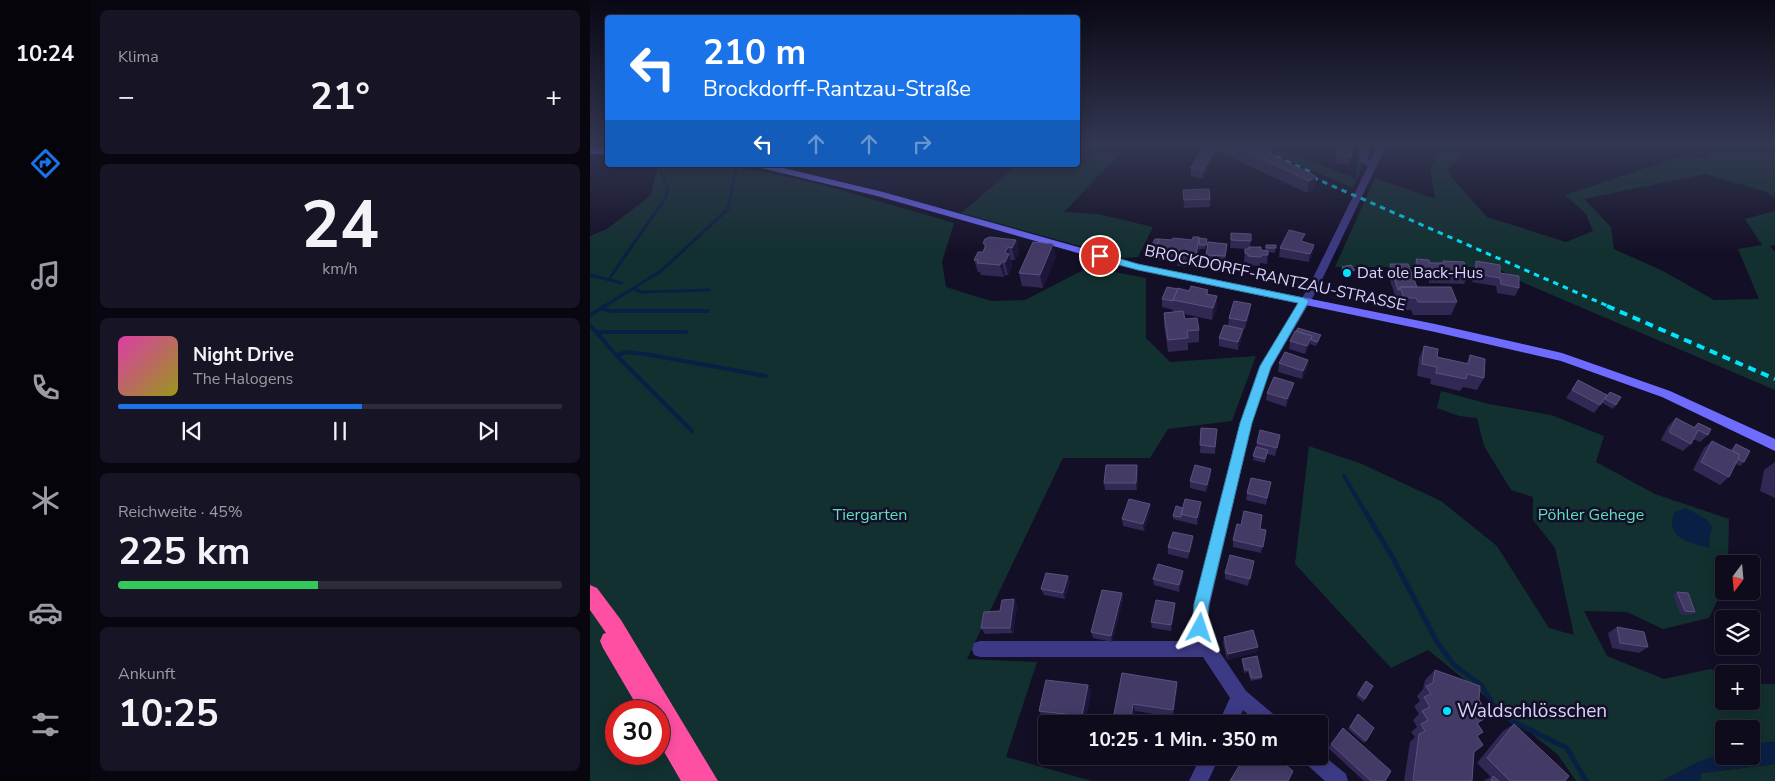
<!DOCTYPE html>
<html lang="de">
<meta charset="utf-8">
<style>
:root{--surface:#0e0b1c;--page:#171425;--text:#f1f3f6;--muted:#9b9ba3;--line:#2e2b3b;--accent:#1a73e8}
body{margin:0;font-family:"Nunito Sans",sans-serif;background:var(--page);color:var(--text);height:100vh;display:flex;flex-direction:column;font-size:19px;white-space:nowrap}
*{box-sizing:border-box;margin:0}
p{font-size:16px;color:var(--muted)}
.icon{flex:none;width:28px;height:28px;fill:none;stroke:currentColor;stroke-width:2;stroke-linecap:round;stroke-linejoin:round}
.map{position:relative;flex:1;overflow:hidden}
.details{display:flex;flex-direction:column;gap:10px;padding:10px;background:#08060f;width:500px}
.details>*{flex:none}
.top-card{position:absolute;left:15px;top:15px;width:475px;height:152px;border-radius:5px;box-shadow:0 2px 12px #0003,0 0 0 1px var(--line);background:#1a73e8;color:#fff;overflow:hidden}
.needle{width:32px;rotate:196deg}
.tools{position:absolute;left:1125px;top:555px;display:grid;gap:10px}
.tools a{display:grid;place-items:center;width:45px;height:45px;border-radius:5px;background:var(--surface);box-shadow:0 2px 12px #0003,0 0 0 1px var(--line);font-size:25px}
.speed{position:absolute;left:15px;top:700px;display:flex;gap:10px;font-size:25px;font-weight:700;text-align:center}
.speed>*{display:grid;place-content:center;width:65px;height:65px;border-radius:50%;background:var(--surface);box-shadow:0 2px 12px #0003,0 0 0 1px var(--line);line-height:1}
.speed .limit{border:8px solid #d22;background:#fff;color:#111}
.pin{position:absolute;display:grid;place-items:center;width:42px;height:42px;color:#fff;margin:-21px;border:2px solid #fff;border-radius:50%;box-shadow:0 1px 5px #0007}
.me{position:absolute;width:55px;margin:-28px;rotate:5deg;stroke-linejoin:round;filter:drop-shadow(0 0 4px #0008)}
.turn{display:flex;align-items:center;gap:18px;height:105px;padding:0 15px;font-size:22px}
.turn .icon{width:65px;height:65px;stroke-width:2.5}
.turn b{display:block;font-size:35px;line-height:42px}
.lanes{display:flex;align-items:center;height:48px;padding:0 15px;background:#0003;justify-content:center;gap:25px;direction:ltr}
.lanes .off{opacity:.35}
.big{font-size:38px;font-weight:700;line-height:1.1}
.details .card{flex:1;display:flex;flex-direction:column;justify-content:center;gap:8px;min-width:0;padding:0 18px;border-radius:8px;background:var(--page)}
.details .dial{align-items:center;gap:0}
.dial b{font-size:65px;line-height:1}
.song{display:flex;align-items:center;gap:15px}
.cover{width:60px;height:60px;border-radius:8px;background:linear-gradient(135deg,hsl(320 70% 55%),hsl(60 70% 35%))}
.played{height:5px;border-radius:2px;background:linear-gradient(90deg,var(--accent) 55%,var(--line) 55%)}
.keys{display:flex;justify-content:space-around;direction:ltr}
.heat{display:flex;justify-content:space-between;align-items:center;font-size:28px;direction:ltr}
.charge{height:8px;border-radius:4px;background:linear-gradient(90deg,#34c759 45%,var(--line) 0)}
.trip{position:absolute;left:448px;top:715px;width:290px;height:50px;border-radius:5px;background:var(--surface);box-shadow:0 2px 12px #0003,0 0 0 1px var(--line);font-weight:700;line-height:50px;text-align:center}
main{display:flex;flex:1;min-height:0}
.menu{display:flex;flex-direction:column;width:90px;justify-content:space-around;align-items:center;background:#06040b;color:var(--muted)}
.menu .icon{width:35px;height:35px}
.menu .current{color:var(--accent)}
.menu b{font-size:22px;color:var(--text)}
.map>svg:first-child{display:block}
.green{fill:#12302f;fill-rule:evenodd}
.water{fill:#0a1f44}
.lines{fill:none;stroke-linecap:round;stroke-linejoin:round}
.stream-far2{stroke:#0a1f44;stroke-width:3}
.stream-far1{stroke:#0a1f44;stroke-width:4}
.stream{stroke:#0a1f44;stroke-width:5}
.street{fill:#3d3a85;fill-rule:evenodd}
.secondary{fill:#6f6bff;fill-rule:evenodd}
.highway{fill:#ff4fa3;fill-rule:evenodd}
.rail-far1{stroke:#00e5ff;stroke-width:3;stroke-dasharray:5.5 5;stroke-linecap:butt}
.rail{stroke:#00e5ff;stroke-width:4;stroke-dasharray:8 6;stroke-linecap:butt}
.wall{fill:#312854}
.shaded-wall{fill:#1d163a}
.building{fill:#433a66;stroke:#5a527e}
.route{fill:#4fc3f7;stroke:#337fa1}
.poi-dot{fill:#00e5ff;stroke:#130f26;stroke-width:2}
.labels{text-anchor:middle;dominant-baseline:central;stroke-width:5;stroke-linejoin:round;paint-order:stroke}
.poi-label{font-size:16px;fill:#d9d4ff;stroke:#130f26;text-anchor:start}
.street-label{font-size:16px;fill:#d9d4ff;stroke:#130f26}
.park-label{font-size:16px;fill:#5fe0c0;stroke:#130f26}
.near-poi-label{font-size:19px;fill:#d9d4ff;stroke:#130f26;text-anchor:start}
</style>
<main>
<nav class="menu">
<b>10:24</b>
<svg class="icon current" aria-label="directions" viewBox="0 0 24 24"><path d="M12 3l9 9-9 9-9-9zM9 14v-3h6M13 9l2 2-2 2"/></svg>
<svg class="icon" aria-label="music" viewBox="0 0 24 24"><path d="M9 18V5l10-2v13"/><circle cx="6" cy="18" r="3"/><circle cx="16" cy="16" r="3"/></svg>
<svg class="icon" aria-label="phone" viewBox="0 0 24 24"><path d="M5 4h4l2 5-3 2q2 4 5 5l2-3 5 2v4C11 20 4 13 5 4z"/></svg>
<svg class="icon" aria-label="climate" viewBox="0 0 24 24"><path d="M12 3v18M4 7l16 10M4 17L20 7"/></svg>
<svg class="icon" aria-label="car" viewBox="0 0 24 24"><path d="M5 17H2v-5l4-1 3-4h7l3 4 3 1v5h-3M9 17h6M6 11h13"/><circle cx="7" cy="17" r="2"/><circle cx="17" cy="17" r="2"/></svg>
<svg class="icon" aria-label="filters" viewBox="0 0 24 24"><path d="M4 7h16M4 17h16"/><circle cx="9" cy="7" r="2"/><circle cx="15" cy="17" r="2"/></svg>
</nav>
<section class="details">
<div class="card"><p>Klima</p>
<div class="heat"><a>−</a><b class="big">21°</b><a>+</a></div>
</div>
<div class="card dial"><b>24</b><p>km/h</p></div>
<div class="card">
<div class="song"><i class="cover"></i><div><b>Night Drive</b><p>The Halogens</p></div></div>
<div class="played"></div>
<div class="keys"><svg class="icon" aria-label="previous" viewBox="0 0 24 24"><path d="M18 5L8 12l10 7zM5 5v14"/></svg><svg class="icon" aria-label="pause" viewBox="0 0 24 24"><path d="M8 5v14M16 5v14"/></svg><svg class="icon" aria-label="next" viewBox="0 0 24 24"><path d="M6 5l10 7-10 7zM19 5v14"/></svg></div>
</div>
<div class="card"><p>Reichweite · 45%</p><b class="big">225 km</b><div class="charge"></div></div>
<div class="card"><p>Ankunft</p><b class="big">10:25</b></div>
</section>
<div class="map">
<svg width="1185" height="781" viewBox="0 0 1185 781">
<rect width="100%" height="100%" fill="#130f26"/>
<path class="green" d="M488 144H539L474 212 508 214 563 227 548 257 533 258 371 213 427 165H488Z
M661 144H680L766 179 769 144H781L763 188Z
M853 144 881 147 856 171 897 217 976 242 1003 231 996 214 975 195 1095 155 1117 159 1131 144H1185V198L1174 191 1115 174 994 199 1021 227 1024 249 1073 271 1124 300 1169 299 1148 249 1172 245 1155 219 1185 211V245L1180 246 1185 252V390L934 283 905 267H745L785 178 845 199 840 169Z
M68 165H131L180 173 233 185 364 223 352 262 356 287 401 301 435 300 499 267 556 278V338L580 362 666 356 642 421 578 429 560 458H473L377 659 447 662 416 757 502 781H0V236L17 229 61 195ZM26 711H69V754H26Z
M851 391 899 404 961 415 1014 436 1006 462 1065 494 1139 519 1138 564H1134V587L1119 618 1073 629 1037 612 994 611 1017 656 1074 679 1120 669 1137 674H1134V701H1161V681L1171 684H1185V742L1161 744V729H1134V753L1104 764 1072 781H986L968 755 838 650 801 668 705 564 719 446 772 464 851 501 907 546 959 628 984 635 965 548 943 520V497L921 490 894 446 887 418 869 416 847 408Z
M1185 764V781H1110L1111 773Z"/>
<path class="water" d="M1096 508 1116 519 1122 527 1119 540 1120 548C1103 544 1072 538 1085 512Z
M1185 742V764L1111 773 1110 781H1072L1104 764 1134 753V756H1161V744Z"/>
<g class="lines">
<path class="stream-far2" d="M0 275 32 283
M19 279 76 197 78 189 71 171
M44 289 52 292 119 290
M13 307 71 271 138 209 146 170"/>
<path class="stream-far1" d="M12 308 20 311H118
M0 315 15 306
M0 325 26 355 102 431
M6 332H96
M26 355 38 352 61 355 176 376
M754 476 777 515"/>
<path class="stream" d="M776 513 804 560 847 642 864 665 891 685 906 709 922 721 977 748 996 781"/>
<path class="street" d="M772 144H780L778 160 780 161 788 144H797L727 290 681 368 662 423 620 604 617 628 623 642 656 691 688 718 691 724H668L653 710 646 724H628L640 698 613 657H390L384 655 382 649 384 643 390 641H606L601 628 604 604 650 423 669 367 717 290 778 166 770 161Z
M729 752 756 774 758 781H735L714 762 711 756H729Z
M611 756H630L618 781H599Z"/>
<path class="secondary" d="M0 148H18V154H0Z
M165 165H181L293 192 548 264 845 324 972 353 1080 391 1185 439V451L1072 397 971 361 845 332 548 270 287 196 167 167Z"/>
<path class="highway" d="M0 585 7 588 31 620 128 781H91L69 743V711H50L13 648 10 641 13 634 16 633 0 610Z"/>
<path class="rail-far1" d="M657 144 721 172
M713 173 1020 307"/>
<path class="rail" d="M1017 306 1185 379"/>
</g>
<path class="wall" d="M613 144H659L726 176 724 188 717 193 628 151 613 179 601 176V168L613 147Z
M748 144H764L759 165 745 163Z
M593 190 620 199V207L594 208Z
M641 233 661 234 660 247 671 250H675L676 245H686L685 253 678 252 677 264 670 263V266L657 265V262H654L655 249H659L640 248Z
M609 238 616 243 615 249H609L606 267 587 266V262L568 259 567 251 562 250 561 246 582 240H602Z
M426 240 429 252 425 260H421V261L422 266 418 275H415L414 277 391 275 390 272H388L384 260 393 252 395 249 393 243Z
M713 242 724 245 723 253 719 262 689 257 690 248Z
M637 244 635 265 615 263 616 255Z
M466 256 453 288 432 286 429 273Z
M826 259 840 263H852L853 261 878 276 874 284 839 283V279H826L823 268Z
M886 261 910 273 929 288 925 296 907 293 906 286 882 282V270Z
M800 264 827 287 867 302 861 315H823L821 310H809L806 299 807 298H806L797 272Z
M752 267 764 274 754 276 751 271Z
M588 289 599 291 618 290V294L627 308 622 320 594 314 595 319 609 330V342L598 343V350L578 352 574 325V313L583 312V310L572 307V299Z
M661 304 660 312 655 329H653L652 337 648 350 629 346V338L638 326 639 318Z
M730 339 726 346 720 344 715 354 699 349 700 341Z
M834 346 847 357 876 364 880 355 894 378 887 390 873 387 870 391 840 384 841 379 827 376 829 358Z
M718 360 717 368 712 379 688 372 689 363Z
M988 380 1017 396 1020 392 1026 405 1023 409 1012 403 1004 413 976 398Z
M702 391 696 407 676 400 677 393Z
M1086 418 1103 427 1108 423 1118 435 1110 442 1103 439 1101 444 1093 451 1071 440 1078 426Z
M611 428 627 429 625 454 610 453Z
M690 435 685 456 677 454 675 463 663 460 667 443Z
M1122 441 1140 450 1146 444 1154 462 1150 466 1146 464 1139 477 1130 485 1103 470 1114 448Z
M1185 462V498L1170 491 1174 470Z
M548 472 547 490H515L514 483Z
M621 476 616 492 600 488V481Z
M681 482 676 505 656 500 657 493Z
M593 508 611 509 607 525 583 519V516Z
M560 511 554 531 533 526 532 519Z
M651 525 676 530 671 553 643 547V540Z
M603 543 598 559 578 554V547Z
M664 561 658 586 635 579V573Z
M478 576 480 582 475 599 454 595 451 589Z
M593 577 589 592 564 585 563 579Z
M1087 592 1105 612 1100 615 1090 614 1083 595Z
M532 593 533 599 522 642 503 638 501 632Z
M424 599 427 605 423 633 395 634 391 628Z
M585 609 581 631 562 628 561 622Z
M1027 627 1058 647 1049 653 1022 648 1018 633Z
M634 637 667 652 637 660 633 643Z
M652 659 672 677 671 679 661 681 658 672 654 673 652 661Z
M845 670 889 700 894 708 889 712 887 724V736L884 752 882 781H814L820 742 825 737 821 732 827 727 823 720 829 714 824 706 830 701 827 696 833 689 835 680Z
M532 673 587 682V690L583 717 545 711Z
M774 683 775 699 773 702 766 696Z
M498 685 501 692 495 723 453 717 449 711Z
M766 716 776 741 774 743 758 729Z
M924 724 975 781H893L901 777 887 763 913 731Z
M753 728 795 781H774L738 748Z"/>
<path class="shaded-wall" d="M626 144H628V151L613 179V171L625 150Z
M726 176 724 188 717 193 719 181Z
M609 237 608 250 606 267V255Z
M426 240 429 252 425 260 422 248Z
M463 244 466 256 453 288 450 275Z
M724 245 723 253 719 262 720 254Z
M418 247 422 266 418 275 415 262V253Z
M412 262 415 275 414 277 410 265Z
M765 270 764 274 754 276 755 272Z
M627 296V308L622 320 623 308Z
M661 304 660 312 655 329 656 321Z
M653 329 652 337 648 350V342Z
M722 336 720 344 715 354 717 346Z
M718 360 717 368 712 379 713 371Z
M704 383 702 391 696 407 697 399Z
M547 465 548 472 547 490 546 483Z
M621 469V476L616 492 617 485Z
M611 502V509L607 525V518Z
M560 504V511L554 531 553 524Z
M603 536V543L598 559 599 552Z
M593 571V577L589 592V585Z
M478 576 480 582 475 599 473 593Z
M532 593 533 599 522 642 521 636Z
M424 599 427 605 423 633 420 628Z
M585 603V609L581 631V625Z
M668 647 667 652 637 660 638 654Z
M587 682V690L583 717V710Z
M498 685 501 692 495 723 492 716Z
M543 704 545 711 542 724H540Z"/>
<path class="building" d="M640 144H659L726 176 719 181Z
M748 144H764L761 157 746 155Z
M613 147 625 150 613 171 601 168Z
M619 189 620 199 594 200 593 190Z
M699 230 715 234 711 241 724 245 720 254 690 248Z
M641 233 661 234V241L641 240Z
M400 237 426 240 422 248 418 247 415 253 419 254 415 262H412L410 265 387 263 388 260H384L388 252H393L396 245 393 243 395 239Z
M603 237H609L606 255 587 253 588 250 567 247 569 239 582 240 583 238 602 240Z
M609 238 617 239 616 245H609Z
M565 239H569L567 247 561 246Z
M443 242 463 244 450 275 429 273Z
M618 242 637 244 635 256 616 255Z
M676 245H686V248H676Z
M659 247H671V250L678 251V255H671V257L658 256V254L655 253V249H659Z
M826 259 839 260 840 263H854L853 261 874 262 878 276 843 274 842 271H829Z
M886 261 910 265V273L929 276V288L911 284 910 278 886 274Z
M800 264H818L827 287H810L809 290H808Z
M761 265 765 270 755 272 752 267Z
M601 286 618 290 616 294 627 296 623 308 583 300 588 288 599 291Z
M577 287 588 289 583 300V301L572 299Z
M810 287H861L867 302H828L826 298H814Z
M644 301 661 304 656 321 639 318Z
M593 311 595 319 607 318 609 330 597 331 598 338 578 340 574 313Z
M634 325 653 329 648 342 629 338Z
M708 328 731 335 727 342 721 340 722 336 706 331Z
M705 331 722 336 717 346 700 341Z
M834 346 848 349 847 357 879 364 880 355 895 359 894 378 877 374 876 379 846 373 847 367 832 364Z
M695 352 718 360 713 371 689 363Z
M684 377 704 383 697 399 677 393Z
M988 380 1017 395 1010 405 982 390Z
M1020 392 1031 397 1026 405 1015 399Z
M1086 418 1105 428 1108 423 1121 429 1118 435 1108 430 1101 444 1079 432Z
M611 428 627 429 625 447 610 445Z
M670 430 690 435 687 448 667 443Z
M1122 441 1150 455 1139 477 1111 462Z
M1146 444 1160 451 1154 462 1148 459 1150 455 1143 451Z
M666 447 678 450 675 459 663 456Z
M516 465H547L546 483H514Z
M605 465 621 469 617 485 600 481Z
M661 478 681 482 677 498 657 493Z
M539 499 560 504 553 524 532 519Z
M595 499 611 502 607 518 591 514Z
M586 506 593 508 591 517 583 516Z
M654 511 672 515 670 529 676 530 673 547 643 540 647 524 651 525Z
M583 532 603 536 599 552 578 547Z
M640 555 664 561 660 579 635 573Z
M568 564 593 571 589 585 563 579Z
M456 573 478 576 473 593 451 589Z
M512 590 532 593 521 636 501 632Z
M1087 592 1098 593 1105 612 1095 611Z
M424 599 420 628H391L394 612 410 611 412 600Z
M566 600 585 603 581 625 561 622Z
M1027 627 1054 632 1058 647 1030 643Z
M663 630 668 647 638 654 634 637Z
M667 656 672 677 661 678 659 669 655 670 652 659Z
M845 670 890 686 889 700 894 708 889 711 894 719 887 723 893 732 887 736 893 745 884 752 882 781H823L829 734 835 731 831 724 838 720 832 711 840 707 834 697 841 694 836 686 843 683Z
M532 673 587 682 583 710 543 704 540 724H522Z
M456 680 498 685 492 716 449 711Z
M776 681 783 686 775 699 768 694Z
M768 714 784 728 776 741 760 727Z
M924 724 979 776 975 781H920L897 758Z
M753 728 801 771 795 781H781L741 744Z
M655 756H685L703 771 698 781H640Z
M903 776 909 781H901Z"/>
<linearGradient id="sky" x2="0" y2="1"><stop stop-color="#0a0815"/><stop offset="0.57" stop-color="#333752"/><stop offset="1" stop-color="#333752" stop-opacity="0"/></linearGradient>
<rect width="1185" height="254" fill="url(#sky)"/>
<path class="route" d="M510 253 548 264 714 298 719 301 681 367 662 423 619 604 615 634 610 636 604 634 602 628 604 604 650 423 670 366 708 303 548 270 507 259V254Z"/>
<g class="poi-dot">
<circle cx="757" cy="273" r="5"/>
<circle cx="857" cy="711" r="5"/>
</g>
<g class="labels">
<g class="poi-label">
<text x="767" y="273">Dat ole Back-Hus</text>
</g>
<g class="street-label">
<text transform="translate(685 278) rotate(12)">BROCKDORFF-RANTZAU-STRASSE</text>
</g>
<g class="park-label">
<text x="280" y="515">Tiergarten</text>
<text x="1001" y="515">Pöhler Gehege</text>
</g>
<g class="near-poi-label">
<text x="867" y="711">Waldschlösschen</text>
</g>
</g>
</svg>
<div class="tools">
<a><svg class="needle" viewBox="-14 -14 28 28"><path d="M0-13l5 13h-10z" fill="#e53935"/><path d="M0 13l5-13h-10z" fill="#9b9ba3"/></svg></a>
<a><svg class="icon" aria-label="layers" viewBox="0 0 24 24"><path d="M12 4l9 5-9 5-9-5zM3 14l9 5 9-5"/></svg></a>
<a>+</a>
<a>−</a>
</div>
<div class="speed"><div class="limit">30</div></div>
<div class="pin" style="left:510px;top:256px;background:#d93025"><svg class="icon" aria-label="arrive" viewBox="0 0 24 24"><path d="M6 21V4h12l-3 4 3 4H6"/></svg></div>
<svg class="me" style="left:610px;top:628px" viewBox="-20 -20 40 40"><path d="M0-17L14 15 0 8-14 15z" fill="#4fc3f7" stroke="#fff" stroke-width="4"/></svg>
<div class="trip">10:25 · 1 Min. · 350 m</div>
<div class="top-card">
<div class="turn"><svg class="icon" aria-label="left" viewBox="0 0 24 24"><path d="M17 20v-9H6M10 6l-5 5 5 5"/></svg><div><b>210 m</b>Brockdorff-Rantzau-Straße</div></div>
<div class="lanes"><svg class="icon" aria-label="left" viewBox="0 0 24 24"><path d="M17 20v-9H6M10 6l-5 5 5 5"/></svg><svg class="icon off" aria-label="ahead" viewBox="0 0 24 24"><path d="M12 20V5M6 11l6-6 6 6"/></svg><svg class="icon off" aria-label="ahead" viewBox="0 0 24 24"><path d="M12 20V5M6 11l6-6 6 6"/></svg><svg class="icon off" aria-label="right" viewBox="0 0 24 24"><path d="M7 20v-9h11M14 6l5 5-5 5"/></svg></div>
</div>
</div>
</main>
